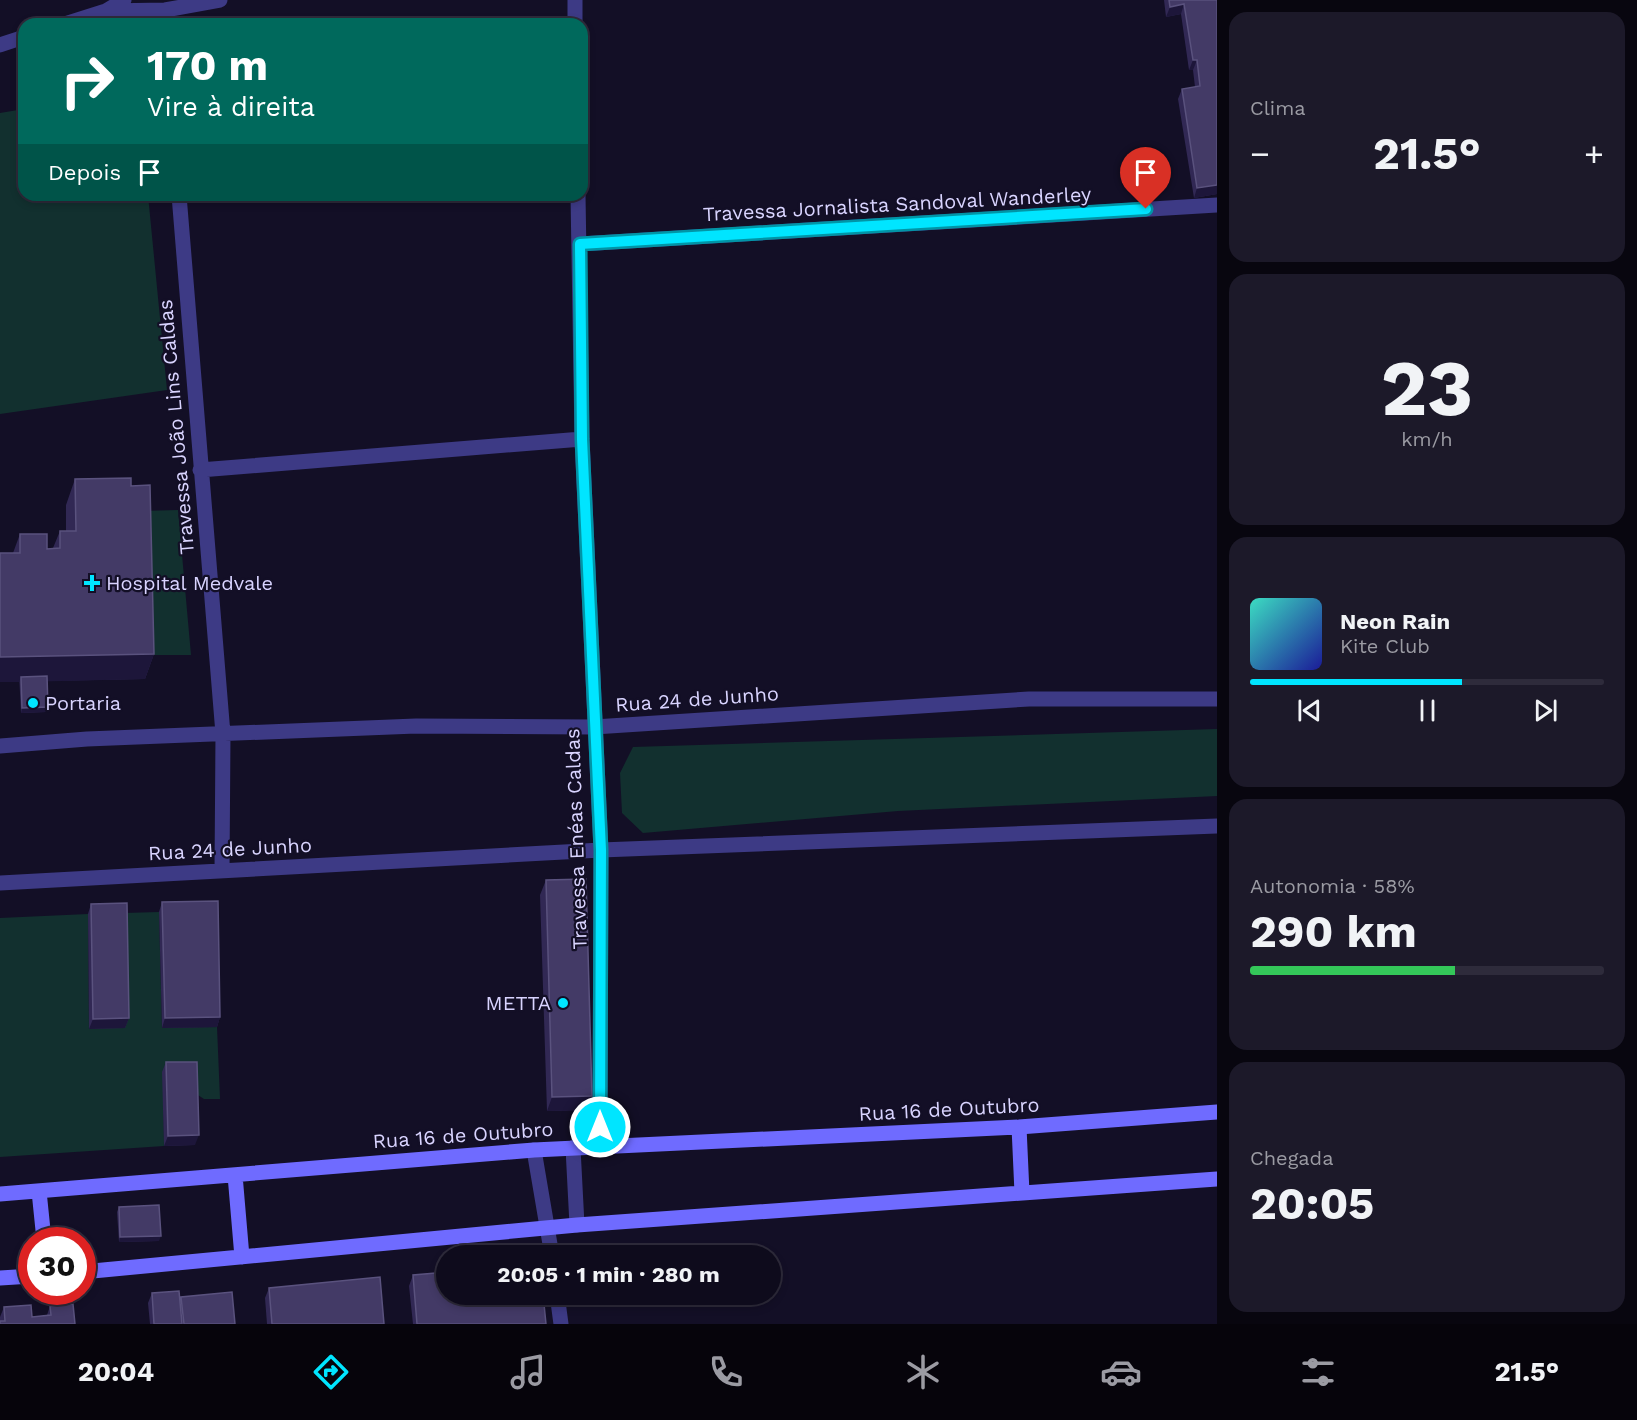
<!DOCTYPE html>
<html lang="pt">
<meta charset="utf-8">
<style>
:root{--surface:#0e0b1c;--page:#1c1929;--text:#f1f3f6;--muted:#9b9ba3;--line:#2e2b3b;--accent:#00e5ff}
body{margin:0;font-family:"Work Sans",sans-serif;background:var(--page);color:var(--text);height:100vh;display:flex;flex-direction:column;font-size:22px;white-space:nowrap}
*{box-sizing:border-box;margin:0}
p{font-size:20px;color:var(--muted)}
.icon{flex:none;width:33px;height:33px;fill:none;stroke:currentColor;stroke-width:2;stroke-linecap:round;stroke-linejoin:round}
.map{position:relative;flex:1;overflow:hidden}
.panel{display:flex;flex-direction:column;gap:12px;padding:12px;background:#08060f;width:420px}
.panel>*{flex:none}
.guide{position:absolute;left:18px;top:18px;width:570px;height:183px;border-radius:18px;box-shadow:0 3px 9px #0003,0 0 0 2px var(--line);background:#00695c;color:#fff;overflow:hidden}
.speed{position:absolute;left:18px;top:1227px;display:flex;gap:12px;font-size:30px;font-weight:700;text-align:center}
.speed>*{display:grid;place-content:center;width:78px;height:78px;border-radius:50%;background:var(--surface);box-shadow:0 3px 9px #0003,0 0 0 2px var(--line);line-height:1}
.speed .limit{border:9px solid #d22;background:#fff;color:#111}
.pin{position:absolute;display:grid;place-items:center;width:51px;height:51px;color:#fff;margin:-62px -26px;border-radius:50% 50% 50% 0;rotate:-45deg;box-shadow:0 0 6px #0007}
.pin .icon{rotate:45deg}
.me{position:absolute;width:66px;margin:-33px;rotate:0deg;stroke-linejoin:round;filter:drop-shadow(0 0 4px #0008)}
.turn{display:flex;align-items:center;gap:21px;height:126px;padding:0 30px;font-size:27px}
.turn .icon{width:78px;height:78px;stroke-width:2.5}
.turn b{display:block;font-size:42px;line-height:51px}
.then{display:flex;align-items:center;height:57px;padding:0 30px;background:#0003;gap:12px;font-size:22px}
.big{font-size:45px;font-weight:700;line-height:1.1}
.panel .card{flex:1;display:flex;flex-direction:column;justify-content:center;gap:9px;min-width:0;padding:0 21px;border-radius:18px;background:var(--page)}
.panel .dial{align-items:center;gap:0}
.dial b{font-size:78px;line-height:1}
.song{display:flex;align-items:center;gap:18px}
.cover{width:72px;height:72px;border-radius:9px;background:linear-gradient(135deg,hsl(170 70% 55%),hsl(240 70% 35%))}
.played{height:6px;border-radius:3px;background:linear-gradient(90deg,var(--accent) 60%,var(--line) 60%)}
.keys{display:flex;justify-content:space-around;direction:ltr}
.heat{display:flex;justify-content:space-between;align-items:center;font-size:33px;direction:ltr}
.charge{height:9px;border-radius:4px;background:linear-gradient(90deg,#34c759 58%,var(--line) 0)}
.trip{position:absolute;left:436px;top:1245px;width:345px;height:60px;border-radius:30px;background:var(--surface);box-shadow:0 3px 9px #0003,0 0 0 2px var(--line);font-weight:700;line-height:60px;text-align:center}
.tabs{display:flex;height:96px;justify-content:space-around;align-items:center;background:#06040b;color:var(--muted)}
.tabs .icon{width:42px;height:42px}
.tabs .on{color:var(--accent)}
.tabs b{font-size:27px;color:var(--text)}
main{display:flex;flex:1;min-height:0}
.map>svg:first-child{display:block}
.green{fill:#12302f}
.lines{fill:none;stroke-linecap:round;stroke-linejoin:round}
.street{stroke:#3d3a85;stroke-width:15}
.secondary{stroke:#6f6bff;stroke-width:15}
.wall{fill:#312854}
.shaded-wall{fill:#1d163a}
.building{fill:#433a66;stroke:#5a527e;stroke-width:1.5}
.route-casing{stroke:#0095a6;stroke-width:15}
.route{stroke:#00e5ff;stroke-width:10}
.poi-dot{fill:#00e5ff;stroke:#130f26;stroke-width:2}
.labels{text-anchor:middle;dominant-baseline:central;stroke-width:4.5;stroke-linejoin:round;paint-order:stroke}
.street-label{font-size:20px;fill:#d9d4ff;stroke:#130f26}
.poi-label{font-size:20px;fill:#d9d4ff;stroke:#130f26;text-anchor:start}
</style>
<main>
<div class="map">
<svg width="1217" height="1324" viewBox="0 0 1217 1324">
<rect width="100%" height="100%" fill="#130f26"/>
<path class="green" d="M24 109V195H148L167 390 0 414V113Z
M178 510 191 655H144L141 511Z
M1217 729V796L898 811 643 833 622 813 620 773 633 747Z
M159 912 162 1028 217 1027 220 1099H204L163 1072 164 1146 0 1157V918L88 914 89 1029 124 913Z"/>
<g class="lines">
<path class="street" d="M106 11 165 10 220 0
M65 24 106 11 124 0
M575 24V0
M0 45 24 37
M179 195 223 734 222 871
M580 244 1217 205
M200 470 582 439
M0 746 87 739 416 726 594 727 1029 699H1217
M0 883 601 850 1217 826
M534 1150 552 1256
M577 1225 573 1148 600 1127 601 850 582 439 578 195
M557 1294 561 1324"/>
<path class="secondary" d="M1019 1127 1022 1193
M235 1175 242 1257
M39 1191 44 1240
M0 1194 534 1150 1019 1127 1217 1112
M82 1272 577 1225 1217 1179
M0 1278 32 1276"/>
</g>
<path class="wall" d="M1164 0H1217V194L1194 198 1178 99 1182 89 1195 87 1193 70H1189L1181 14 1166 17Z
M75 479 131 486 154 654 145 679 47 681 48 707 46 712 21 713 13 553 20 534 47 549 53 548 60 531H66V505Z
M546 880 586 1110 547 1111 540 895Z
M162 902 220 1017 217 1027 162 1028 159 912Z
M91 904 129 1018 125 1028 89 1029 88 914Z
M166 1062 195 1145 164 1146 162 1072Z
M119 1207 159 1241 119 1242 117 1212Z
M413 1275 546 1324H413L409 1286Z
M269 1288 384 1324H267L265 1298Z
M152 1293 180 1301 181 1297 235 1324H150L148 1303Z
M50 1306 75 1324 0 1321V1317L4 1307 32 1317 47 1315Z"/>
<path class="shaded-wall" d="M1184 4 1181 14 1166 17 1170 7Z
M1193 60H1197L1193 70H1189Z
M1217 185V194L1194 198 1197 188Z
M154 654 145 679 21 682V677L19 682H0V657Z
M48 707 46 712 21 713 22 708Z
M220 1017 217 1027 162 1028 165 1018Z
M129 1018 125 1028 89 1029 93 1019Z
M592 1096 586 1110 547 1111 552 1097Z
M199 1135 195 1145 164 1146 168 1136Z
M161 1236 159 1241 119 1242 120 1237Z"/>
<path class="building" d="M1169 0H1217V185L1197 188 1182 89 1200 86 1197 60H1193L1184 4 1170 7Z
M131 478V486L150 485 154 654 0 657V553H20V534H47V549L60 548V531H76L75 479Z
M47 676 48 707 22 708 21 677Z
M586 879 592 1096 552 1097 546 880Z
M218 901 220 1017 165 1018 162 902Z
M127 903 129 1018 93 1019 91 904Z
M166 1062H197L199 1135 168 1136Z
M159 1205 161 1236 120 1237 119 1207Z
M447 1272V1294H543L546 1324H417L413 1275Z
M380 1277 384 1324H272L269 1288Z
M179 1291 182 1324H154L152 1293Z
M232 1292 235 1324H184L181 1297Z
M73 1304 75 1324H0V1321H5L4 1307 31 1305 32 1317 51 1315 50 1306Z"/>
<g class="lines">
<defs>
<path id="route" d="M600 1127 601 850 582 439 580 244 1146 209"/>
</defs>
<use href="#route" class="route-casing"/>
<use href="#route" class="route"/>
</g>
<g class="poi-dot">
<path d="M89 574h6v6h6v6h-6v6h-6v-6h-6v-6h6z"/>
<circle cx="33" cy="703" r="6"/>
<circle cx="563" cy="1003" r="6"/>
</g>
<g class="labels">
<g class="street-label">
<text transform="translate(897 204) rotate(-3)">Travessa Jornalista Sandoval Wanderley</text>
<text transform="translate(176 427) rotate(-95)">Travessa João Lins Caldas</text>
<text transform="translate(697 699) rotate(-4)">Rua 24 de Junho</text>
<text transform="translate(576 839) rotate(-92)">Travessa Enéas Caldas</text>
<text transform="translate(230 849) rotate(-3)">Rua 24 de Junho</text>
<text transform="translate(949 1109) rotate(-3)">Rua 16 de Outubro</text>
<text transform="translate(463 1135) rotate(-4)">Rua 16 de Outubro</text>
</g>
<g class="poi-label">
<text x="106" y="583">Hospital Medvale</text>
<text x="45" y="703">Portaria</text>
<text x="551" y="1003" text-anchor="end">METTA</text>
</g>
</g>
</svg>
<div class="speed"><div class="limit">30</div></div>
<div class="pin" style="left:1146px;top:209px;background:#d93025"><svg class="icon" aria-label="arrive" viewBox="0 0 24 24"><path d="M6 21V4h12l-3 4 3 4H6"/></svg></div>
<svg class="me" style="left:600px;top:1127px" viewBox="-20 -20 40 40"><circle r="17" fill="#00e5ff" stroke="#fff" stroke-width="3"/><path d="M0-11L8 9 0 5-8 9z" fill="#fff"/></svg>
<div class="trip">20:05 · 1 min · 280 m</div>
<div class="guide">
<div class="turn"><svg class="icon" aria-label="right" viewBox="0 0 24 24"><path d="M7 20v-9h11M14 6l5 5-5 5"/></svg><div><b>170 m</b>Vire à direita</div></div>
<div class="then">Depois<svg class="icon" aria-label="arrive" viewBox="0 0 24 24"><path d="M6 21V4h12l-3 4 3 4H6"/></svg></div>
</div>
</div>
<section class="panel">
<div class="card"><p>Clima</p>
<div class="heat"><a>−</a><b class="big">21.5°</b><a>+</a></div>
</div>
<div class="card dial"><b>23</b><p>km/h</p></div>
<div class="card">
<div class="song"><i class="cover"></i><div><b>Neon Rain</b><p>Kite Club</p></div></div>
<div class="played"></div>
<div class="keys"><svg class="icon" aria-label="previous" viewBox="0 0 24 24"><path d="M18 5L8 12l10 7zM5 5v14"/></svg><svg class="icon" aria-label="pause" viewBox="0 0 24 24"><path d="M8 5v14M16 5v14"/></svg><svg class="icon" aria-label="next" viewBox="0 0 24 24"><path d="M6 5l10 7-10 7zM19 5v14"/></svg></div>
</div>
<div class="card"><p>Autonomia · 58%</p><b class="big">290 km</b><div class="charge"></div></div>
<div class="card"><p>Chegada</p><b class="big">20:05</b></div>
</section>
</main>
<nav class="tabs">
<b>20:04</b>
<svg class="icon on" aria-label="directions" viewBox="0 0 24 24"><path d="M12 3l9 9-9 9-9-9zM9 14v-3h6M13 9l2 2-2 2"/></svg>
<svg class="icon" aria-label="music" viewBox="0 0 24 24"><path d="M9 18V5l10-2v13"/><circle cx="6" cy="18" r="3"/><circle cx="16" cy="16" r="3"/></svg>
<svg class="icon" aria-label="phone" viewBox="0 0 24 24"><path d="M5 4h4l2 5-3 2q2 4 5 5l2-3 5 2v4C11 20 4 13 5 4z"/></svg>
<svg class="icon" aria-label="climate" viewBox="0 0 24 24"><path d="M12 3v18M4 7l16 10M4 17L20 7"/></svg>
<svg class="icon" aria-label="car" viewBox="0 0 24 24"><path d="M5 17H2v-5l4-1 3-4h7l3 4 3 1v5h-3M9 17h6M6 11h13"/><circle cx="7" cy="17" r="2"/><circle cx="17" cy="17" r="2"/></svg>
<svg class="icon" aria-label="filters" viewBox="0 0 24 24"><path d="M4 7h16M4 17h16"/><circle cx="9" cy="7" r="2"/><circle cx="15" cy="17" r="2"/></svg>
<b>21.5°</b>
</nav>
